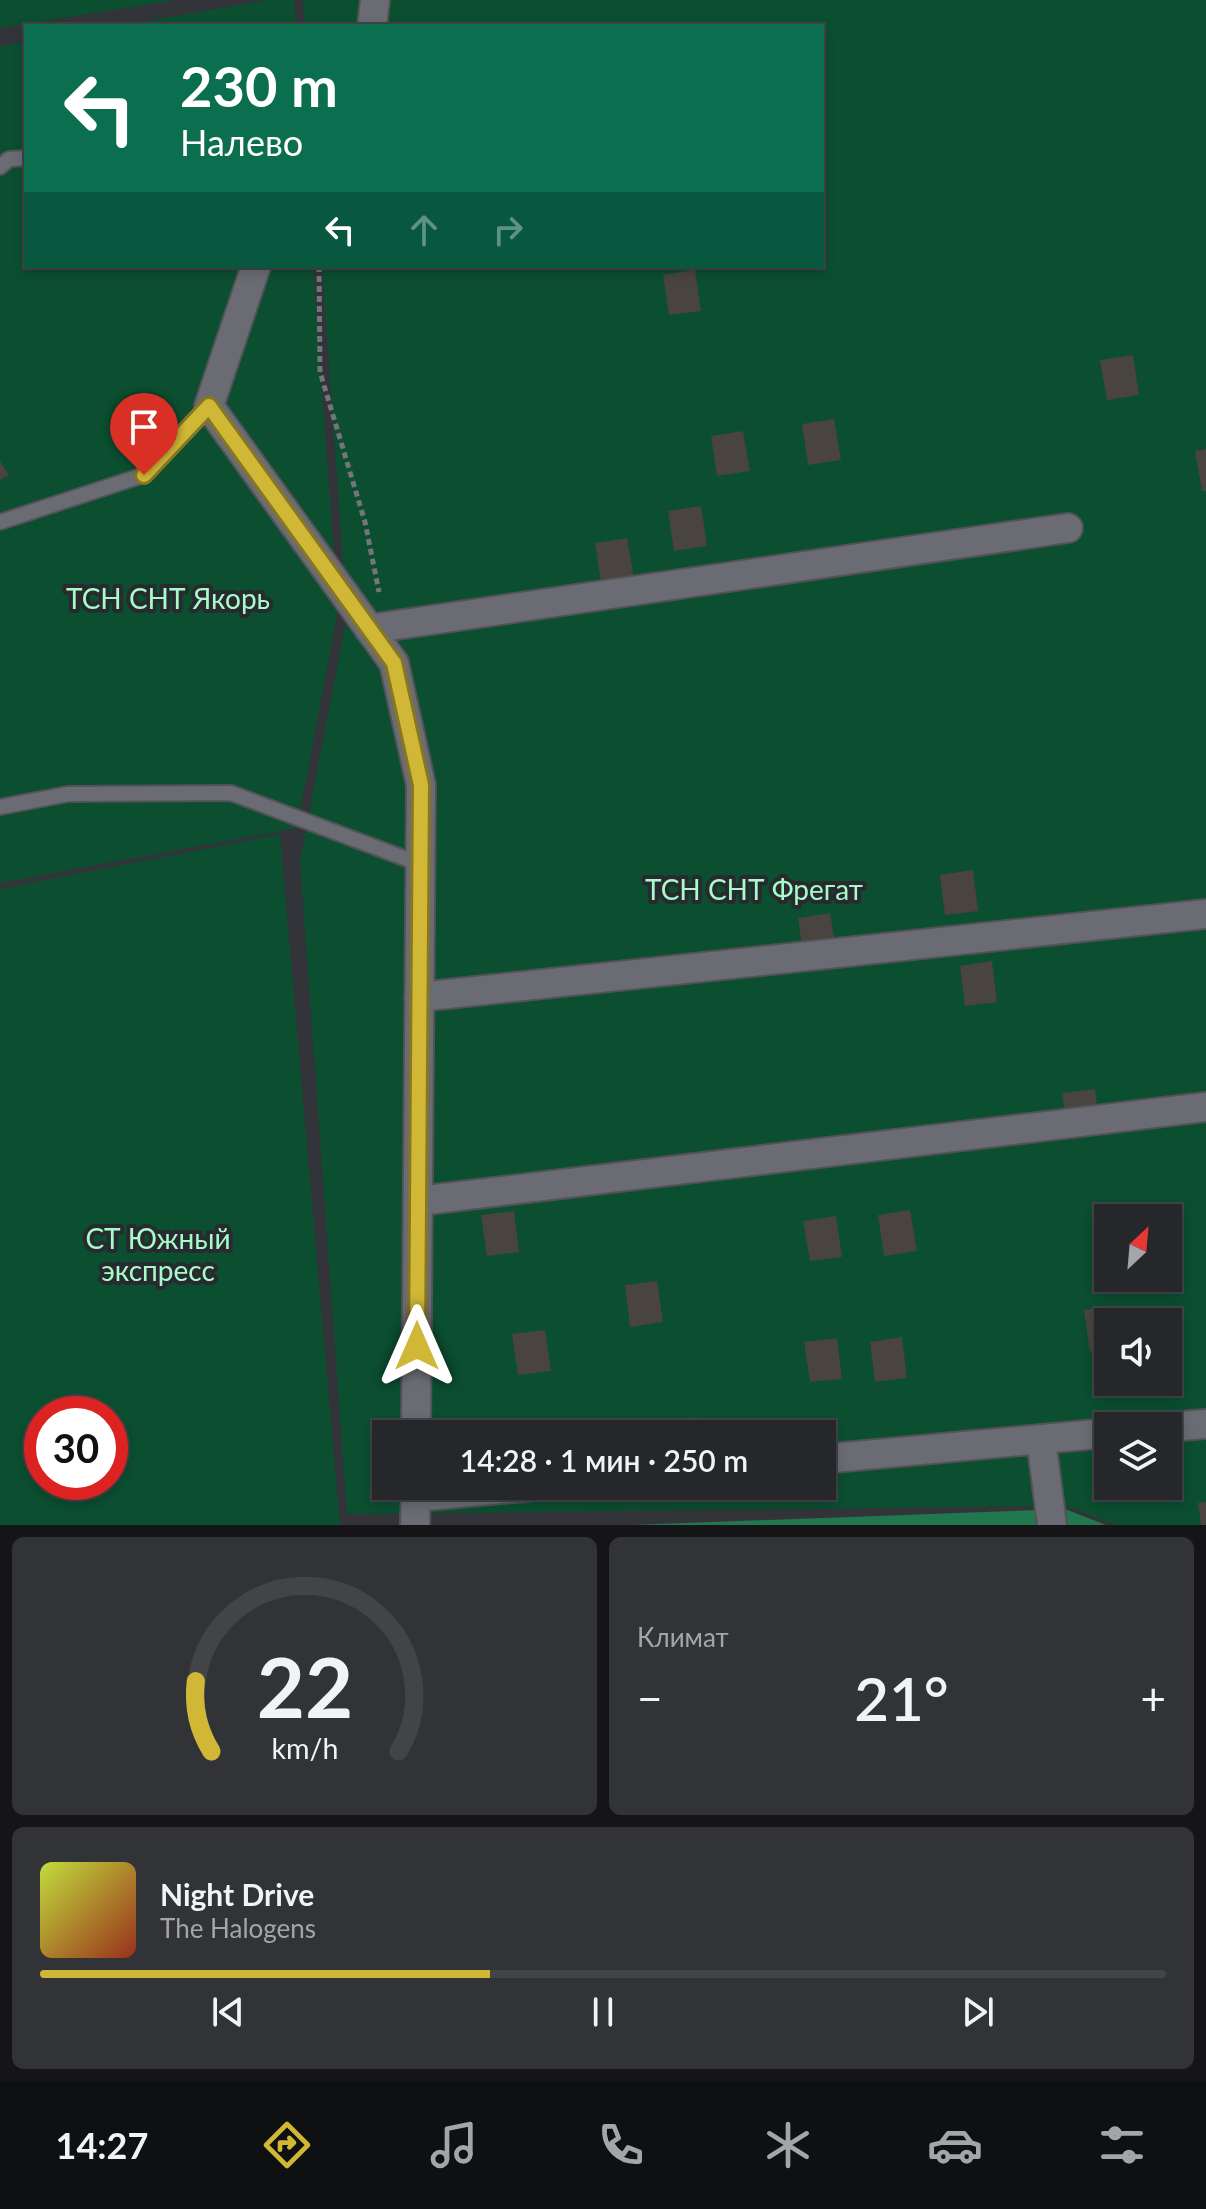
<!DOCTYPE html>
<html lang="ru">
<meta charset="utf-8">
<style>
:root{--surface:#26272b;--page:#323337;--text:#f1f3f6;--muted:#a4a5a9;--line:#424447;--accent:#d0b736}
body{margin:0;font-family:Lato,sans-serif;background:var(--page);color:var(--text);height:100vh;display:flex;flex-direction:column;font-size:30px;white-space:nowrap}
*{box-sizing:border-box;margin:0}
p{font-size:26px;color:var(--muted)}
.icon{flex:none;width:44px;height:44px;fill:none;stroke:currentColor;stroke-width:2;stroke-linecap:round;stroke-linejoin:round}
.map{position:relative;height:1525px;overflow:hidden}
.side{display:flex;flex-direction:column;gap:12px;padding:12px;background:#151518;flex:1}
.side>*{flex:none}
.guide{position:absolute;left:24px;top:24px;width:800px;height:244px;border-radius:0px;box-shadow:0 4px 12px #0003,0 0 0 2px var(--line);background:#0b6e4f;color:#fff;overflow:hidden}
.needle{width:52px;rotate:26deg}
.buttons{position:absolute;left:1094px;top:1204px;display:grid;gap:16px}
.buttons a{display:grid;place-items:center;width:88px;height:88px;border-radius:0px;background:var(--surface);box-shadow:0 4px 12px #0003,0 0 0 2px var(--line);font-size:40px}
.speed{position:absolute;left:24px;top:1396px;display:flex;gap:16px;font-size:40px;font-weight:700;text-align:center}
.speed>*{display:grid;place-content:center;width:104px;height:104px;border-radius:50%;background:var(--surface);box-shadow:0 4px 12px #0003,0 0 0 2px var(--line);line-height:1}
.speed .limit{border:12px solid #d22;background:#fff;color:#111}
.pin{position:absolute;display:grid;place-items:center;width:68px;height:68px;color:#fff;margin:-82px -34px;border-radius:50% 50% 50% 0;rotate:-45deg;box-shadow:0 0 8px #0007}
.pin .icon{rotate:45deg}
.me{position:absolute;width:88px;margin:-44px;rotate:0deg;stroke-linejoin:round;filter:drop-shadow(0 0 6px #0008)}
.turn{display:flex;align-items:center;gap:28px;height:168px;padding:0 24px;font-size:36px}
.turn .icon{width:104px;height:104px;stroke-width:2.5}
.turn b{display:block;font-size:56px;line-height:68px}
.lanes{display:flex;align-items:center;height:76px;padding:0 24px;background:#0003;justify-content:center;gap:40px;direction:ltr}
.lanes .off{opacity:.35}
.big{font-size:60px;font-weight:600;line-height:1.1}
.side .card{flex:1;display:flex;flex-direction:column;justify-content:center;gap:12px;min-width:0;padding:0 28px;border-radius:12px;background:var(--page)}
.side .dial{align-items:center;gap:0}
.dial svg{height:208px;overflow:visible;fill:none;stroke:var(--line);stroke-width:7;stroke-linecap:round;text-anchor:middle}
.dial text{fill:var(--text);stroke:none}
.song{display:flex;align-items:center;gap:24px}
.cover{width:96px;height:96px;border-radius:12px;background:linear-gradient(135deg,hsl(70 70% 55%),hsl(10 70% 35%))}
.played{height:8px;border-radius:4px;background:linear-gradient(90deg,var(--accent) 40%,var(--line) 40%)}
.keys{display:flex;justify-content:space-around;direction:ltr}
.heat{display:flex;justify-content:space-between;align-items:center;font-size:44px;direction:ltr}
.side .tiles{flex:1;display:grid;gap:12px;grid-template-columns:1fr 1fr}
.card:last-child{grid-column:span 2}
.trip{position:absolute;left:372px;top:1420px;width:464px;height:80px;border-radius:0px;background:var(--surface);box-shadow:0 4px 12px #0003,0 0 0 2px var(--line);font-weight:600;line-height:80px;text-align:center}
.menu{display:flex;height:128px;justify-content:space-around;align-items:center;background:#0f1011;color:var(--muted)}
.menu .icon{width:56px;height:56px}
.menu .selected{color:var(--accent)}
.menu b{font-size:36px;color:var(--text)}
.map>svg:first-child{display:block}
.green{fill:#0b4e30;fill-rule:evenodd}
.forest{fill:#21774e}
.building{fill:#49443f}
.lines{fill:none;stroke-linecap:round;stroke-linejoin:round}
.service-casing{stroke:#525257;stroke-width:18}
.minor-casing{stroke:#525257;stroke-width:32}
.path{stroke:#74757a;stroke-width:5;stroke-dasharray:6 4;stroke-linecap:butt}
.service{stroke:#6b6c73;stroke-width:14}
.minor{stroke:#6b6c73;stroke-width:28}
.route-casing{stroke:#877723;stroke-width:20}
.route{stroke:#d0b736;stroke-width:14}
.labels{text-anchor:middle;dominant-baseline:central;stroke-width:8;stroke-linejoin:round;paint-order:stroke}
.park-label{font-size:28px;fill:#a6fbc9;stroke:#292a2f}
</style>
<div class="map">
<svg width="1206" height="1525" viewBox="0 0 1206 1525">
<rect width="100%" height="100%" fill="#333439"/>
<path class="green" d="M0 0H177L0 28Z
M268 0H294L296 26H117Z
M303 0H1206V1525H1116L1067 1506 347 1514 300 861 347 616 322 266H822V26H305ZM1108 1218H1168V1278H1108ZM1108 1322H1168V1382H1108ZM1108 1426H1168V1486H1108ZM386 1434H822V1486H386Z
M26 42V266H313L338 609 297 828 0 883V46Z
M280 834 340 1525H0V889ZM110 1414V1482H42V1414Z"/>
<path class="forest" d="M1065 1509 1106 1525H632Z"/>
<path class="building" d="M695 270 701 311 669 315 663 275Z
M1133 355 1139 395 1107 400 1100 360Z
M834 419 841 460 808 465 802 424Z
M743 431 750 471 717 476 711 436Z
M1206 449V491H1202L1195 451Z
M0 461 9 475 0 480Z
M701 506 707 546 674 551 668 511Z
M627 538 634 579 601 583 595 543Z
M973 870 978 911 945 915 940 875Z
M830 913 837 954 804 959 798 918Z
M992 961 997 1002 965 1006 960 966Z
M1095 1089 1100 1130 1068 1134 1062 1093Z
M910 1210 917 1251 884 1256 878 1215Z
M514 1211 519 1252 487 1256 481 1215Z
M836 1216 842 1257 810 1261 803 1221Z
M657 1281 663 1322 630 1327 625 1285Z
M1117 1305 1119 1322H1108V1348L1090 1351 1084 1310Z
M545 1330 551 1371 518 1375 512 1334Z
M902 1337 907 1378 875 1382 870 1342Z
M837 1338 842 1379 810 1382 804 1342Z
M698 1417 700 1434H667L665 1421Z
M752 1486H785L786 1493 754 1497Z
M1206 1502V1525H1201L1198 1503Z"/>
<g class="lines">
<defs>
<path id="service" d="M0 167 9 159 26 158
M0 522 144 475 209 406
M0 807 68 794 231 793 420 864"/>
<path id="minor" d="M372 26 375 0
M256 266 209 406 394 663 421 785 416 1434
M369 629 1068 528
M419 997 1206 914
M418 1201 1206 1107
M1168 1427 1206 1424
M1041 1439 1052 1525
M822 1459 1108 1433
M415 1497 535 1486
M415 1525 416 1486"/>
</defs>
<use href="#service" class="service-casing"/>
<use href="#minor" class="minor-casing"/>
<path class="path" d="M319 266 320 372 365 522 379 592"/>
<use href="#service" class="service"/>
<use href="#minor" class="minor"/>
</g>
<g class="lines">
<defs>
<path id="route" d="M144 475 209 406 394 663 421 785 417 1346"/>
</defs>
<use href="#route" class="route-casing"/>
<use href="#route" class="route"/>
</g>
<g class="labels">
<g class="park-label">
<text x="168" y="598">ТСН СНТ Якорь</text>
<text x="754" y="889">ТСН СНТ Фрегат</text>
<text x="158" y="1238">СТ Южный<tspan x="158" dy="32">экспресс</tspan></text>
</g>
</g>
</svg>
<div class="buttons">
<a><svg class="needle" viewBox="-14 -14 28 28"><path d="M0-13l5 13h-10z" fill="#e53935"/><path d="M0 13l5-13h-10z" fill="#a4a5a9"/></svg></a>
<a><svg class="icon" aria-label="sound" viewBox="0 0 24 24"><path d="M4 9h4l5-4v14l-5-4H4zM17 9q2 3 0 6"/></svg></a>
<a><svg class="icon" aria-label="layers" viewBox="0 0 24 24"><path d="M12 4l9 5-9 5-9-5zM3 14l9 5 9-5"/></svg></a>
</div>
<div class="speed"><div class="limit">30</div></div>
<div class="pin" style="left:144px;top:475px;background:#d93025"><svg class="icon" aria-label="arrive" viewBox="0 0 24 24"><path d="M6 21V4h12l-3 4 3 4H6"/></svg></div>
<svg class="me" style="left:417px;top:1346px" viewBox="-20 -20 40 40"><path d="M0-17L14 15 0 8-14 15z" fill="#d0b736" stroke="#fff" stroke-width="4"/></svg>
<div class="trip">14:28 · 1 мин · 250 m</div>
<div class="guide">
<div class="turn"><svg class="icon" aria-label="left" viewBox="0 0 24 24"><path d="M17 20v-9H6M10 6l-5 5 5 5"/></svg><div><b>230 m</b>Налево</div></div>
<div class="lanes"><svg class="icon" aria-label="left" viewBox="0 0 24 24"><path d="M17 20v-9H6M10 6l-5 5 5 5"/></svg><svg class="icon off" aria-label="ahead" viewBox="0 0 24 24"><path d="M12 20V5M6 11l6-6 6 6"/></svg><svg class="icon off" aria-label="right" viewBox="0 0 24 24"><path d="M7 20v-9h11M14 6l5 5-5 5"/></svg></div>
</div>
</div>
<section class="side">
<div class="tiles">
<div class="card dial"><svg viewBox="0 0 100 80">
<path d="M14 69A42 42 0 1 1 86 69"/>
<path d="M14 69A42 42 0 0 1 8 42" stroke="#d0b736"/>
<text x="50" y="56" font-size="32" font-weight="700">22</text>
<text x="50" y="72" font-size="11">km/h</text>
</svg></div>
<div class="card"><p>Климат</p>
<div class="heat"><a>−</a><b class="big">21°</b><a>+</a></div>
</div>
<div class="card">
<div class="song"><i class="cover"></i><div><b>Night Drive</b><p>The Halogens</p></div></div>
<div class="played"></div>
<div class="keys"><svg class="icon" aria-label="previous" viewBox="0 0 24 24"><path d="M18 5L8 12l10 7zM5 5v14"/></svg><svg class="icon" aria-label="pause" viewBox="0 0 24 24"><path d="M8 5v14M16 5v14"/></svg><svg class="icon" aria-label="next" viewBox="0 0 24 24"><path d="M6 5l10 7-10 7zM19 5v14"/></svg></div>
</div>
</div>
</section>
<nav class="menu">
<b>14:27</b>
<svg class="icon selected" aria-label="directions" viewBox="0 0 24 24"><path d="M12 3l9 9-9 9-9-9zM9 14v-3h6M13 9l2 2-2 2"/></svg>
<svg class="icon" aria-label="music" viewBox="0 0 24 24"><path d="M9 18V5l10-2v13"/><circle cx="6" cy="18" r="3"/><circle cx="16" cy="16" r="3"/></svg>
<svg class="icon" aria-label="phone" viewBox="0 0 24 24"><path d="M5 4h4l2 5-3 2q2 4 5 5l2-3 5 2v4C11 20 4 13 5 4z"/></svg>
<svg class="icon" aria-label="climate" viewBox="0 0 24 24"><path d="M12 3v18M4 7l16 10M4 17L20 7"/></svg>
<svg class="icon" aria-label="car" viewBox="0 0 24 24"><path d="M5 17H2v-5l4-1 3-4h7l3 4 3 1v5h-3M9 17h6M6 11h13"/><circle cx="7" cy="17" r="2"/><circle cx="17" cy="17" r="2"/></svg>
<svg class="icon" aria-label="filters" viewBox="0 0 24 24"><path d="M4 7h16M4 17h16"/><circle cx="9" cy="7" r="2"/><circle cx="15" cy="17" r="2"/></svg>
</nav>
